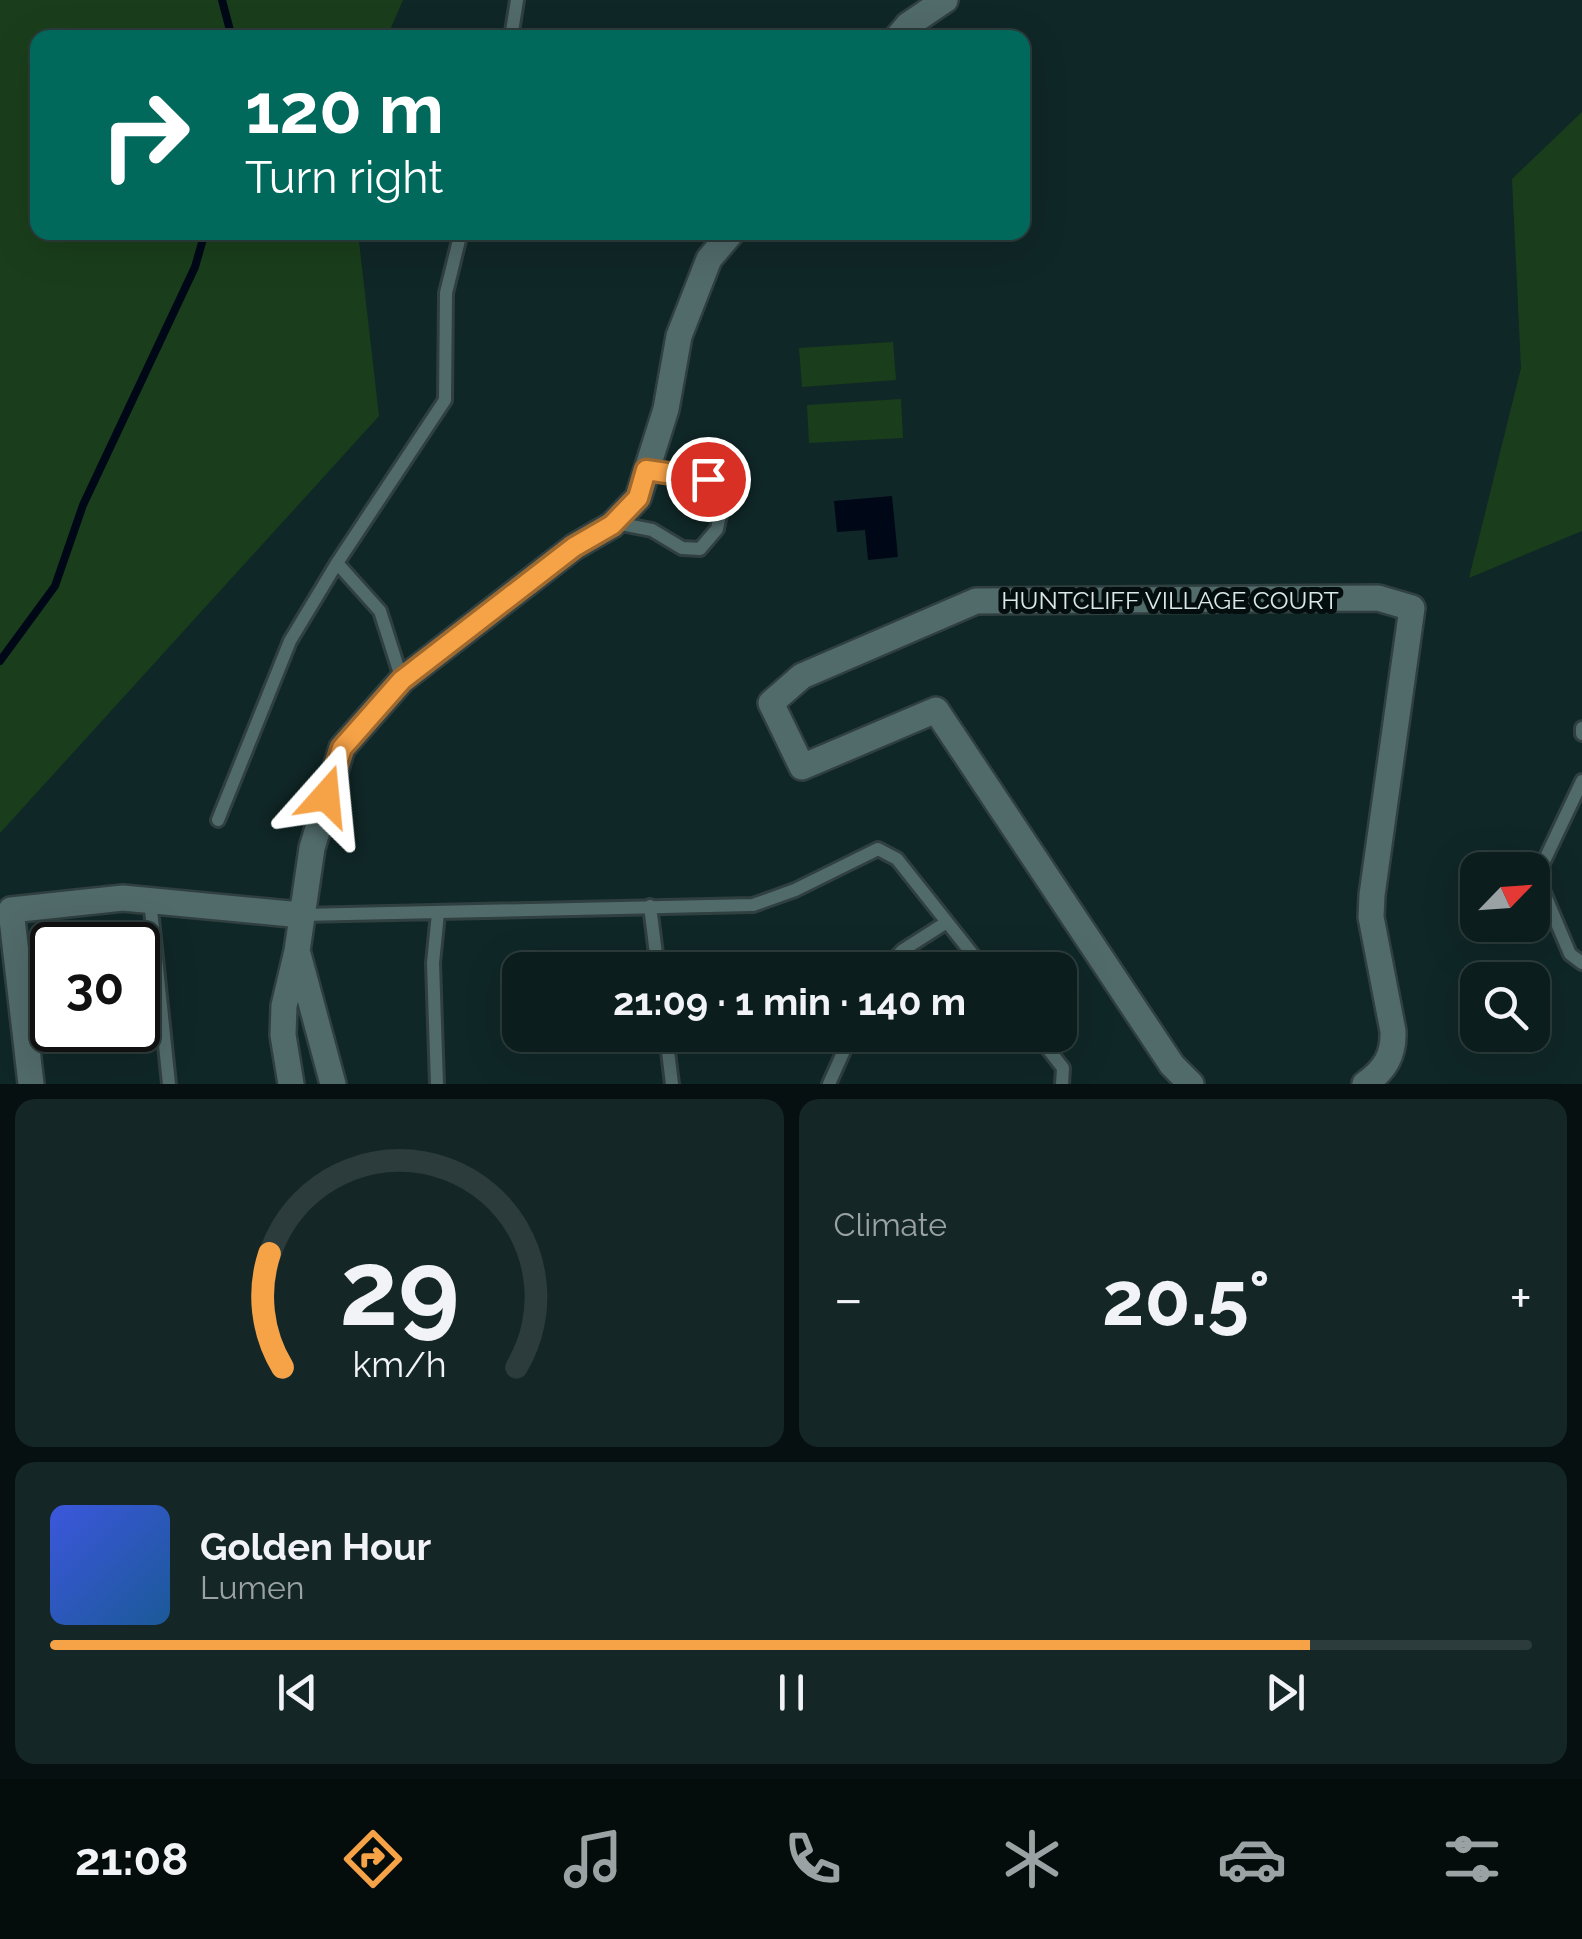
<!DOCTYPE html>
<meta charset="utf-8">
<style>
:root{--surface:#0c1d1d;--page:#152626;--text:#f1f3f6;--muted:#9aa2a4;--line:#2c3b3b;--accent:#f6a247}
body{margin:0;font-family:Raleway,sans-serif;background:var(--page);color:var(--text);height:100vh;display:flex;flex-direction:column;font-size:38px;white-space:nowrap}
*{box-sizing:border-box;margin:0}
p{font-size:32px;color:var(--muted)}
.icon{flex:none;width:55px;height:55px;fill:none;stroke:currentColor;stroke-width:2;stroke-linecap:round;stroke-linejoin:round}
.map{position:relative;height:1084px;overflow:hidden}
.side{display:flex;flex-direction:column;gap:15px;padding:15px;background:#071010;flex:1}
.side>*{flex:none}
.banner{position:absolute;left:30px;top:30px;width:1000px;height:210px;border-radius:20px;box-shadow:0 10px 40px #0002,0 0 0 2px var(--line);background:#00695c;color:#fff;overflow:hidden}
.needle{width:65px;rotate:65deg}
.fabs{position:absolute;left:1460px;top:852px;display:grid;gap:20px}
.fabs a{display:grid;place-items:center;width:90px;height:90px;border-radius:20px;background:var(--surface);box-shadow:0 10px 40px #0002,0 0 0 2px var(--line);font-size:50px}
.speed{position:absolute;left:30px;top:922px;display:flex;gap:20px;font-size:50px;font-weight:700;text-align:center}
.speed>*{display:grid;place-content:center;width:130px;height:130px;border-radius:50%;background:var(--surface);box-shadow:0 10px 40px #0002,0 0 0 2px var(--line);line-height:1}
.speed .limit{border:5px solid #111;border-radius:15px;background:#fff;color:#111}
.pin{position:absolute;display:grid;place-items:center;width:85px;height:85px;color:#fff;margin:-42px;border:5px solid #fff;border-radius:50%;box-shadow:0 2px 10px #0007}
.me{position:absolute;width:110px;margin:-55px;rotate:18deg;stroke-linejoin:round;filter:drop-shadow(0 0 8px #0008)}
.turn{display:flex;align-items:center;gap:35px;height:210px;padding:0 50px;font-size:45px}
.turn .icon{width:130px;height:130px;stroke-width:2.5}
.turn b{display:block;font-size:70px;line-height:85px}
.big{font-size:75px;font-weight:700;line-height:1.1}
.side .widget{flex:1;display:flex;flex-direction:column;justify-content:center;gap:15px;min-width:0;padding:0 35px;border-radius:20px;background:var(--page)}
.side .dial{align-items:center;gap:0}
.dial svg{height:260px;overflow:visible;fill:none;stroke:var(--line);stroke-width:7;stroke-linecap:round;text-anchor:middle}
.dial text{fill:var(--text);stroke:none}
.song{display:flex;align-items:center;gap:30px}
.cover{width:120px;height:120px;border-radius:15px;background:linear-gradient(135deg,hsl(230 70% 55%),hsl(210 70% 35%))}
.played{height:10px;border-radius:5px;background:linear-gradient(90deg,var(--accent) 85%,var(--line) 85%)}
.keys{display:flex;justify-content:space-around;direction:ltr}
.heat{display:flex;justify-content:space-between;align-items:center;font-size:55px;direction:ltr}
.side .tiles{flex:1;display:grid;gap:15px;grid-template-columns:1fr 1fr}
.widget:last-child{grid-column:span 2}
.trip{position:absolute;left:502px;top:952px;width:575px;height:100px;border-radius:20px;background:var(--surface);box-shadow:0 10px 40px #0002,0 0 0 2px var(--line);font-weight:700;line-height:100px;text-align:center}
.dock{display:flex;height:160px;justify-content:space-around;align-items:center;background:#050c0c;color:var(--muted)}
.dock .icon{width:70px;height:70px}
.dock .on{color:var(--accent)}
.dock b{font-size:45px;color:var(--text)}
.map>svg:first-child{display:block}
.green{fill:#1a3e1b}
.water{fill:#000818}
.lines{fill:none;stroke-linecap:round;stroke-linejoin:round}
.stream{stroke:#000818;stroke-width:8}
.service-casing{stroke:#303f40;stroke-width:18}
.minor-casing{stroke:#303f40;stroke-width:30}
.service{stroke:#516a6a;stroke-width:12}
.minor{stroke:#516a6a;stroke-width:25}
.route-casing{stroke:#a0692e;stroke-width:25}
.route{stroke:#f6a247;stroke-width:18}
.labels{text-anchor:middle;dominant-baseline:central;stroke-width:10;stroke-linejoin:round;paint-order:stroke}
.street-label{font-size:25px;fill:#dae8e8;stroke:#050e0e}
</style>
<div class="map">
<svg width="1582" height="1084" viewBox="0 0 1582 1084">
<rect width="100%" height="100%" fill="#102727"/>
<path class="green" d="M0 0H403L387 37 38 38V232L358 233 379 416 0 833Z
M1582 112V531L1469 578 1521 368 1512 179Z
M893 342 896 380 802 387 799 348Z
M901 399 903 438 809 443 807 405Z"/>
<path class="water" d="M892 496 898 557 868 560 865 530 837 532 834 501Z"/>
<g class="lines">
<path class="stream" d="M222 0 232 38
M0 661 55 586 83 505 195 267 205 232"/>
<defs>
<path id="service" d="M511 38 517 0
M616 523 652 530 682 548 700 549 717 529 723 501 709 479 647 470
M402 680 380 611 337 563 445 400 446 293 461 232
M1582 728V734
M1582 781 1537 876 1570 954 1582 963
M218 820 290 641 337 563
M150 900 169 1084
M650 906 658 970
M301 915 753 905 795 890 878 849 897 859 985 970
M884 970 903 950 947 922
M666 1035 672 1084
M1037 1035 1063 1068 1062 1084
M437 1084 433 963 438 913
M829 1084 851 1035"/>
<path id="minor" d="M897 38 908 25 945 0
M298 954 333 1084
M31 1084 11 910 123 898 301 915
M291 1084 283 1035 284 1006 297 951 312 848 342 748 402 680 574 547 612 525 638 498 666 409 679 336 709 259 732 232
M1191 1084 1172 1065 936 710 802 767 771 703 802 676 976 601 1378 598 1412 608 1372 895 1371 917 1393 1031C1394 1055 1385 1070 1365 1084"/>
</defs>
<use href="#service" class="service-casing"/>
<use href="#minor" class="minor-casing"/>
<use href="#service" class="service"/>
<use href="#minor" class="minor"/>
</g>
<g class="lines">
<defs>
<path id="route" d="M326 796 342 748 402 680 574 547 612 525 638 498 646 470 708 479"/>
</defs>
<use href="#route" class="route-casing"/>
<use href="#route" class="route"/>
</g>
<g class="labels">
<g class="street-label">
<text x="1170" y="600">HUNTCLIFF VILLAGE COURT</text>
</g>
</g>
</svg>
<div class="fabs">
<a><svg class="needle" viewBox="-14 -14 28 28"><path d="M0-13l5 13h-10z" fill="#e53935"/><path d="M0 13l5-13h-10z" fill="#9aa2a4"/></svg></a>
<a><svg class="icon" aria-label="search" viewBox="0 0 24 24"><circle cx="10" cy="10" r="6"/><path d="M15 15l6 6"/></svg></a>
</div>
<div class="speed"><div class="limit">30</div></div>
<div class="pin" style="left:708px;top:479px;background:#d93025"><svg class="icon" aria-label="arrive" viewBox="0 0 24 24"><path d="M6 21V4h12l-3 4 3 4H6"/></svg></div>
<svg class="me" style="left:326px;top:796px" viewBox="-20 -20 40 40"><path d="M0-17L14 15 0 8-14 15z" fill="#f6a247" stroke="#fff" stroke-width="4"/></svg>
<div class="trip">21:09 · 1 min · 140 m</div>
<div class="banner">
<div class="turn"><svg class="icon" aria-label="right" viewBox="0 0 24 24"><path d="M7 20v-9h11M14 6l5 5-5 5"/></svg><div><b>120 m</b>Turn right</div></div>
</div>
</div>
<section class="side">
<div class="tiles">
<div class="widget dial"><svg viewBox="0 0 100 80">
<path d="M14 69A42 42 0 1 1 86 69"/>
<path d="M14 69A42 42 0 0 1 10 34" stroke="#f6a247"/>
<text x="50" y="56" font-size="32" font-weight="700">29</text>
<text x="50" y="72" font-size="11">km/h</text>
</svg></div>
<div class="widget"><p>Climate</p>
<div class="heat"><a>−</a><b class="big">20.5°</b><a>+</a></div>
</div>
<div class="widget">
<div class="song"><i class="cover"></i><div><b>Golden Hour</b><p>Lumen</p></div></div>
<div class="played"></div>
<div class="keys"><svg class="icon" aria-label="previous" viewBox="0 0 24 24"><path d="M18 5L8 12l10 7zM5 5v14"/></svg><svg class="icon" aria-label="pause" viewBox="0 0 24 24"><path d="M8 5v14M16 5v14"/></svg><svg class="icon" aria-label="next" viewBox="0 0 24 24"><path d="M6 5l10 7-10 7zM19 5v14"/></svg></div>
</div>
</div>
</section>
<nav class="dock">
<b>21:08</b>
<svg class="icon on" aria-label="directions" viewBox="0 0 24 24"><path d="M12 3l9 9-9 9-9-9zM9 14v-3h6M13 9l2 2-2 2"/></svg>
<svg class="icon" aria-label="music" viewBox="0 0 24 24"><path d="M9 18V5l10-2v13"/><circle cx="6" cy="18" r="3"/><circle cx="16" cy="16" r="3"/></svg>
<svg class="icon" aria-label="phone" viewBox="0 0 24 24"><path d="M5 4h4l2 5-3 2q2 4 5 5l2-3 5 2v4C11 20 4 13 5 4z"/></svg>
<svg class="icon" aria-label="climate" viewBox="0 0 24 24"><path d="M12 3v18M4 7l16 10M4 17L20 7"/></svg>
<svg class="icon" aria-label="car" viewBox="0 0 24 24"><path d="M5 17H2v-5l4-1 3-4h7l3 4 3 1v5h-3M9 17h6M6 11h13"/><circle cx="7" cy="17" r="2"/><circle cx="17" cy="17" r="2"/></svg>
<svg class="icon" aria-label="filters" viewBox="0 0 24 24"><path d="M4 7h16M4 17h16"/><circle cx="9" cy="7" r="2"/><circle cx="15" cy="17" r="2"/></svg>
</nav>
